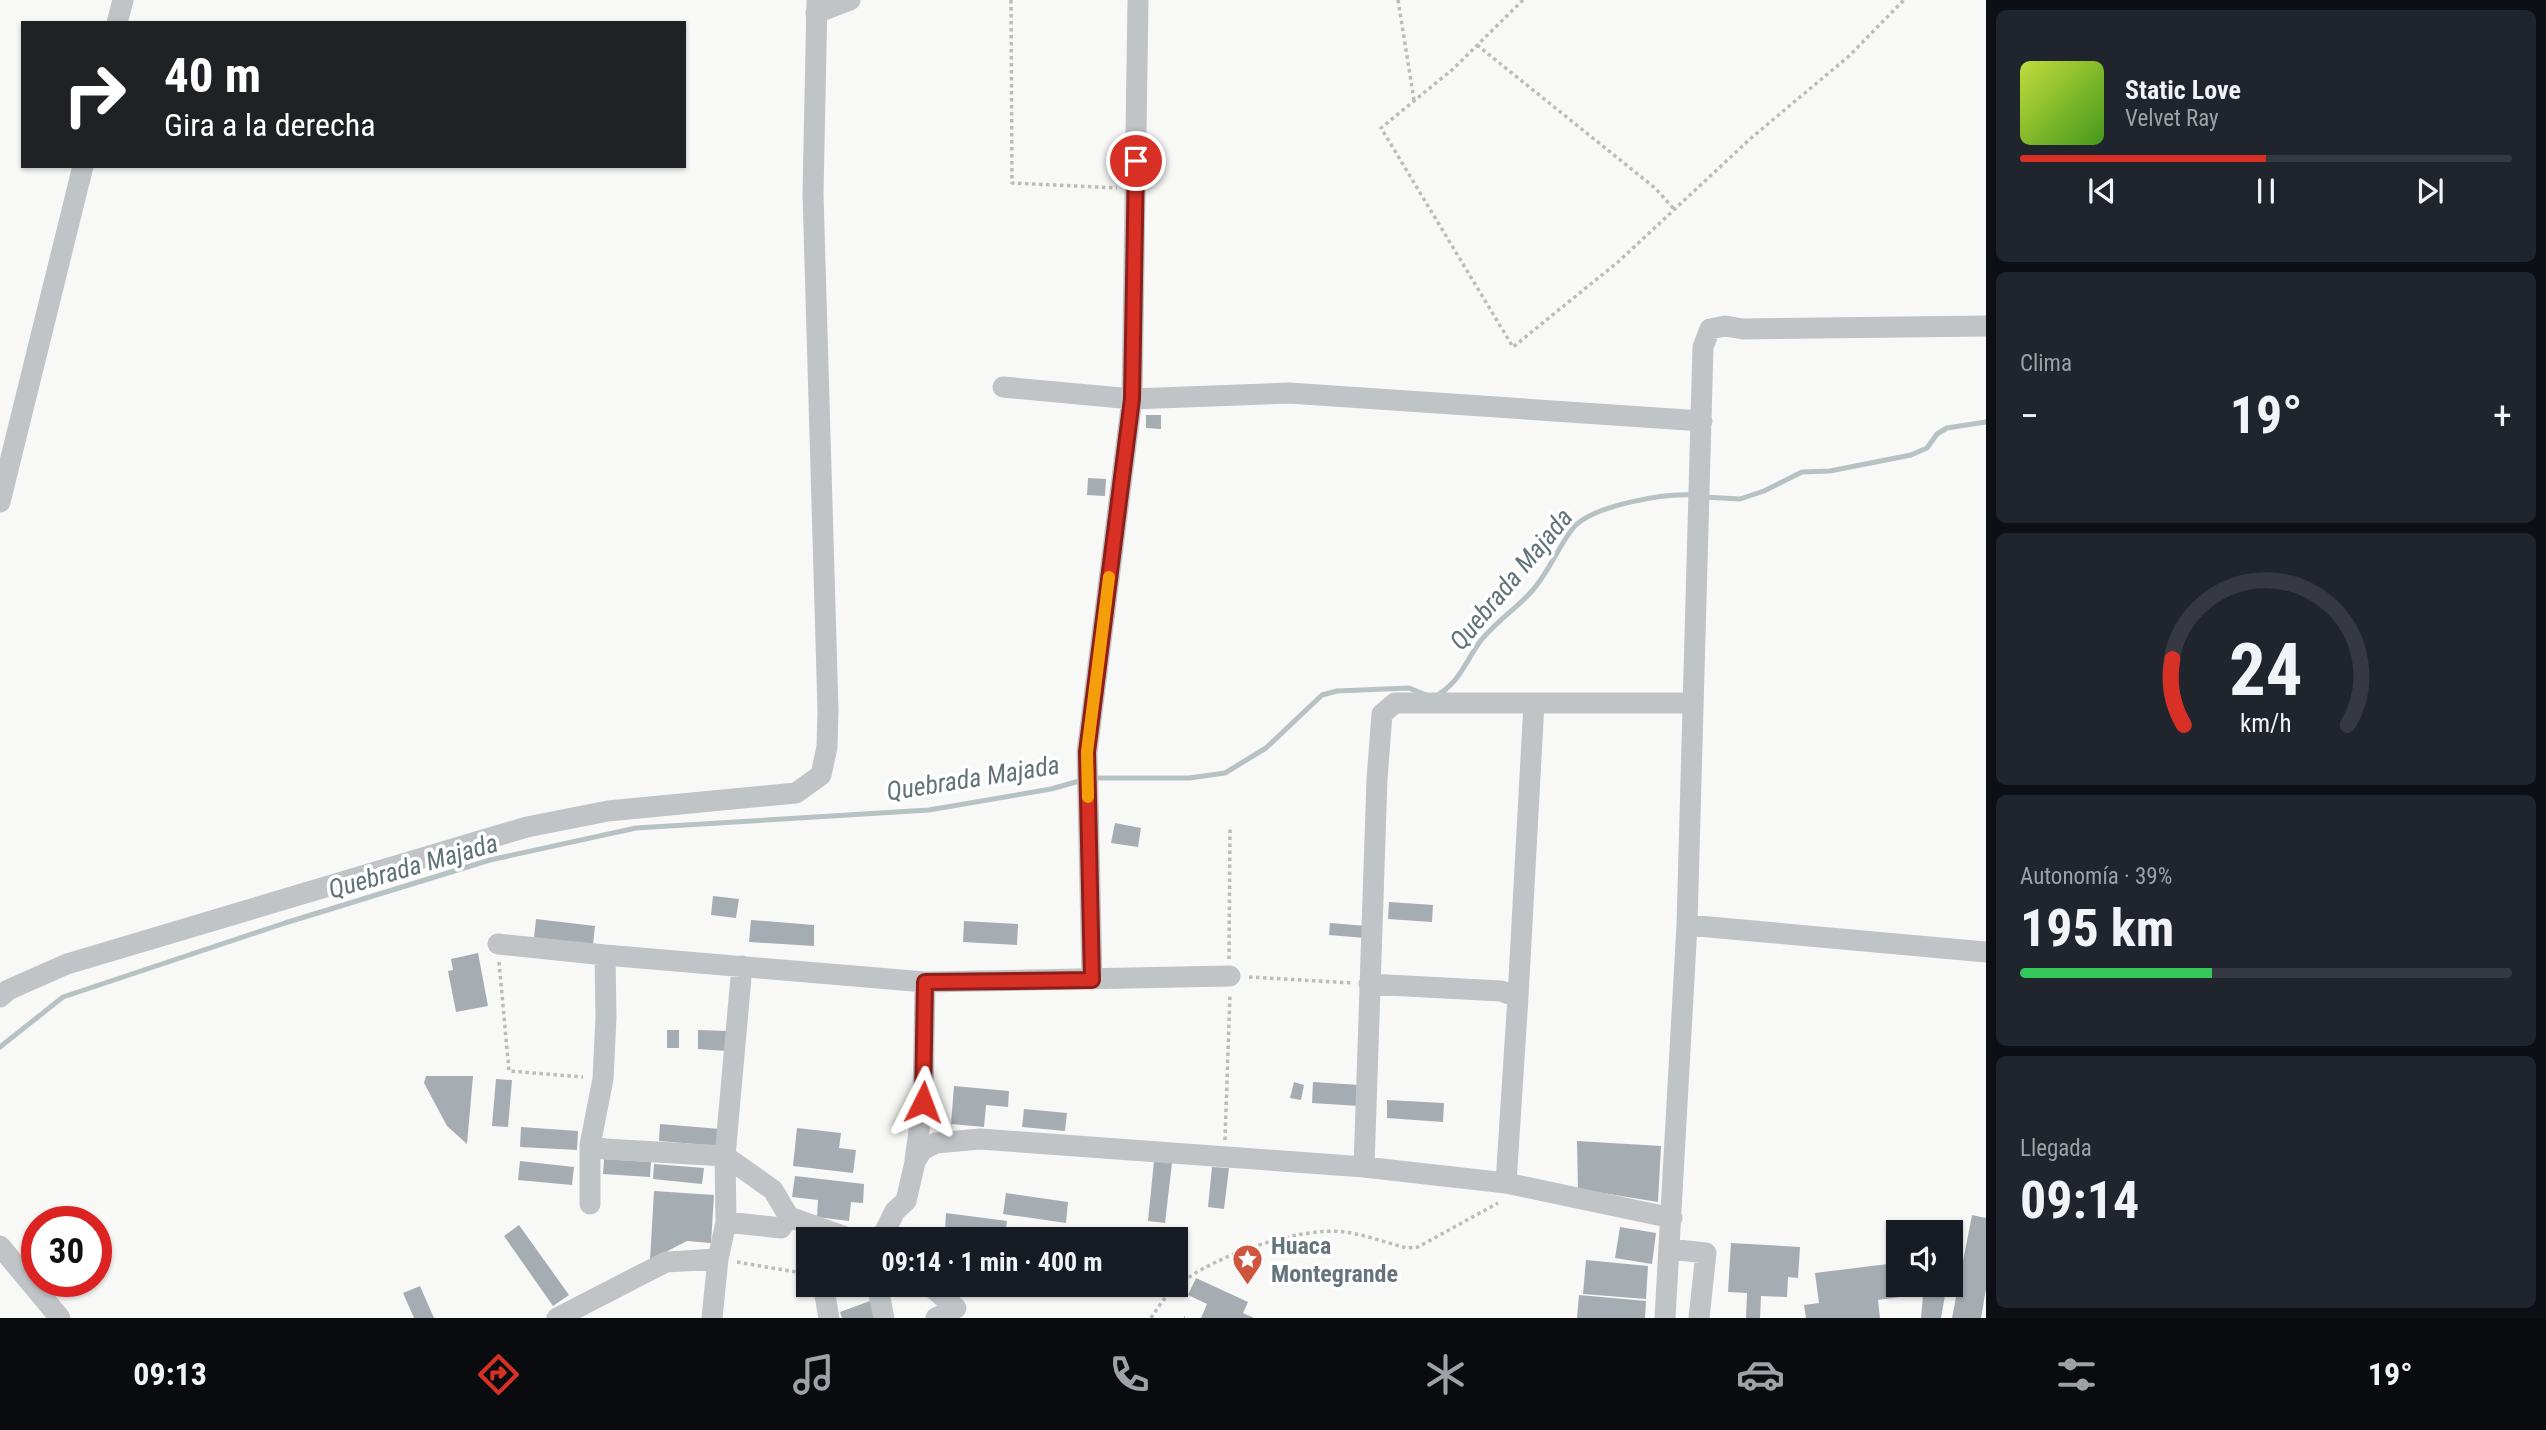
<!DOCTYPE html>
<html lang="es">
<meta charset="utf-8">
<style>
:root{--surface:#171b24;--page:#20242c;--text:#f1f3f6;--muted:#9ea1a6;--line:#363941;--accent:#d93025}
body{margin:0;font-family:"Roboto Condensed",sans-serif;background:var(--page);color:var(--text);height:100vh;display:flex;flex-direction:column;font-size:26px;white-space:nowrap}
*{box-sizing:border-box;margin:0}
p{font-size:23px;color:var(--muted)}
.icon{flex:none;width:38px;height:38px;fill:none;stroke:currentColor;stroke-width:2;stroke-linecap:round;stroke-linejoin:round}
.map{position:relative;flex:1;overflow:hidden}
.sheet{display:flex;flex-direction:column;gap:10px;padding:10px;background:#0d0f14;width:560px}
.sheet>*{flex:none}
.hud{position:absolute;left:21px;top:21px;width:665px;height:147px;border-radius:0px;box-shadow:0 2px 5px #0004;background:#202124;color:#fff;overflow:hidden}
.tools{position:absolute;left:1886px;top:1220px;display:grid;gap:14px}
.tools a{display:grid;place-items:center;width:77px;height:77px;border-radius:0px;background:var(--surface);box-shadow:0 2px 5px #0004;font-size:35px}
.speed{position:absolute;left:21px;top:1206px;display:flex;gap:14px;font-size:35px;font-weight:700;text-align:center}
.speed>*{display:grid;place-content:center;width:91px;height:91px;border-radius:50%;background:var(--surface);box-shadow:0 2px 5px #0004;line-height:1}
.speed .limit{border:10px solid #d22;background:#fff;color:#111}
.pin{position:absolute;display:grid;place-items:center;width:60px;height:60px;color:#fff;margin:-30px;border:4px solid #fff;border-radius:50%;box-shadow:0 2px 7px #0007}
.me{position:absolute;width:77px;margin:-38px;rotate:3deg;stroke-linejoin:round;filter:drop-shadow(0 0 5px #0008)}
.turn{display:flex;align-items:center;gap:24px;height:147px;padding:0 28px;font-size:32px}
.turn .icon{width:91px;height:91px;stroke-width:2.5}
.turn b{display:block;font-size:49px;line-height:60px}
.big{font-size:52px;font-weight:700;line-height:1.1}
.sheet .widget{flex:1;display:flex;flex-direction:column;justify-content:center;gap:10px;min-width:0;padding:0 24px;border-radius:10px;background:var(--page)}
.sheet .dial{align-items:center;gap:0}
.dial svg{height:182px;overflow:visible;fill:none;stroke:var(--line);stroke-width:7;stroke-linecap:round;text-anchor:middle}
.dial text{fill:var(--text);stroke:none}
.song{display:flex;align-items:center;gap:21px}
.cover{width:84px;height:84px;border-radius:10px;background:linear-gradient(135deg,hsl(70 70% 55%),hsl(100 70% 35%))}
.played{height:7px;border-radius:4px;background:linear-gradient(90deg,var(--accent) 50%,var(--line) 50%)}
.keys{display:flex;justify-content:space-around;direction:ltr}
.heat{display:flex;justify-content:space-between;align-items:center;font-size:38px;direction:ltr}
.charge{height:10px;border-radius:5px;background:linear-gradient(90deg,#34c759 39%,var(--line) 0)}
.trip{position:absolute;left:796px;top:1227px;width:392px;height:70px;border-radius:0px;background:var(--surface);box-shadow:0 2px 5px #0004;font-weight:700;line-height:70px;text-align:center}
.menu{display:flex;height:112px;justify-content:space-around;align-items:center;background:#090b0e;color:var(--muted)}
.menu .icon{width:49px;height:49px}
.menu .on{color:var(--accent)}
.menu b{font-size:32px;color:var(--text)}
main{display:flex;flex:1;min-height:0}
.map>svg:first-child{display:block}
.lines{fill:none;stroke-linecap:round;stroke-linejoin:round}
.stream{stroke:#b7c2c5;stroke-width:5}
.building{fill:#a6adb2}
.path{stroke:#babdbf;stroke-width:3.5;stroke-dasharray:3.5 3.5;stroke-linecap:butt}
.minor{stroke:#c0c4c7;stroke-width:21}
.route-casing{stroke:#8d1f18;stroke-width:18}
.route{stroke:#d93025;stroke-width:12}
.slow{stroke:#f59e0b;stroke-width:12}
.labels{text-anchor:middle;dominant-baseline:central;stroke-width:7;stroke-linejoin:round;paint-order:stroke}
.poi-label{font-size:24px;font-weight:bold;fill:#66757d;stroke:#fff;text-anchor:start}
.water-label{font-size:26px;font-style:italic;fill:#617378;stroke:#fff}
</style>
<main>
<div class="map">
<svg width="1986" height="1318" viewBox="0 0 1986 1318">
<rect width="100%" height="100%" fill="#f8f8f6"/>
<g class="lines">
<path class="stream" d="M1704 497 1740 499 1764 491 1802 472 1830 471 1911 455 1927 448 1937 434 1947 428 1986 422
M1436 696C1459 683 1465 663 1479 643 1494 623 1516 609 1532 591 1549 572 1558 547 1573 528 1593 505 1665 493 1694 495
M1092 778H1189L1225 773 1266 748 1322 695 1337 691 1409 688 1426 695
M0 1047 63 997 285 923 490 860 636 828 929 810 1051 789 1083 780"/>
</g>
<path class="building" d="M1146 415H1161V429L1146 428Z
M1088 478 1106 479 1105 496 1087 495Z
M1115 823 1141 828 1138 847 1111 843Z
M713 896 739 899 736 918 711 915Z
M1389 902 1433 905 1432 922 1388 919Z
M536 919 595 926 593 945 534 938Z
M751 920 814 925V946L749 942Z
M964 921 1018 924 1017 945 963 942Z
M1330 923 1367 926 1366 938 1329 935Z
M478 953 488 1006 456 1012 448 971 453 970 451 959Z
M667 1030H679V1048H667Z
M698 1030 727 1031V1051L698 1049Z
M426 1076H473L467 1144 447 1126 424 1083Z
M496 1079 512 1080 508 1127 492 1126Z
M1294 1082 1304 1085 1301 1100 1290 1098Z
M1313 1082 1360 1085 1359 1106 1312 1103Z
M954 1086 1009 1091 1008 1107 986 1105 984 1127 951 1124Z
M1387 1100 1444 1103 1443 1122 1387 1118Z
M1024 1109 1067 1113 1065 1131 1022 1127Z
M660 1124 720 1129 719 1146 659 1141Z
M521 1127 578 1131 577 1150 520 1147Z
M797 1128 841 1133 839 1148 856 1150 853 1173 793 1166Z
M1577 1141 1661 1146 1658 1202 1578 1189Z
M604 1159 651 1162 650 1177 603 1174Z
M520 1161 574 1167 572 1185 518 1180Z
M1154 1161 1172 1163 1165 1223 1148 1221Z
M654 1164 704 1168 702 1184 653 1179Z
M1212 1167 1229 1168 1224 1209 1208 1207Z
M795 1176 864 1184 863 1203 851 1202 849 1221 817 1217 818 1200 792 1197Z
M654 1191 714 1195 711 1243 687 1241 650 1260Z
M1006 1193 1068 1202 1066 1223 1003 1214Z
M946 1213 1007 1221 1005 1237 945 1230Z
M1972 1215 1986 1218V1289L1981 1318H1952Z
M519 1225 569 1295 553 1306 504 1236Z
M1620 1227 1656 1233 1652 1264 1615 1258Z
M1731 1243 1800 1247 1798 1278 1788 1277 1787 1297 1761 1296 1760 1318H1746L1747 1293 1728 1292Z
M1586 1260 1648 1266 1646 1299 1583 1294Z
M1896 1263 1900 1297 1878 1300 1880 1318H1806L1804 1305 1819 1303 1815 1273Z
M1196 1278 1248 1302 1243 1313 1254 1318H1201L1207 1304 1188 1295Z
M1924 1284H1947L1941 1318H1921Z
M420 1286 434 1318H414L403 1293Z
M1579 1295 1646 1301 1645 1318H1577Z
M870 1301 876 1318H842L840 1312Z"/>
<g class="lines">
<path class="path" d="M1011 0 1012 183 1117 188
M1398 0 1414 100
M1523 0 1453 69 1381 128 1513 347 1618 262 1750 139 1849 56 1904 0
M1477 45 1655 188 1674 209
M1229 959 1230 826
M499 962 509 1071 583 1077
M1249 977 1353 983
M1225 1140 1230 994
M737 1262 808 1274
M1151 1318C1159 1306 1167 1294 1178 1285 1214 1256 1299 1226 1345 1232 1366 1235 1387 1243 1407 1248L1418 1247 1498 1203
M1184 1318H1185"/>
<path class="minor" d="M816 13 850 0
M117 23 123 0
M1003 387 1132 399 1289 393 1702 421
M0 502 83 166
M1687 925 1986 952
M498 944 605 955 606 1017 603 1079 590 1145V1204
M605 955 925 982 923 1102 915 1160
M1092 980 1087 752 1132 399 1138 0
M925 982 1230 976
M1369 984 1501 991 1518 997 1506 1183
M0 997 8 990 67 964 527 827 608 811 796 793 821 775 827 747 828 710 813 194 817 0
M1518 997 1534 703
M590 1145 605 1149 725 1156 773 1190 789 1217
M1364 1167 1377 779 1382 714 1395 703H1692
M726 1222 725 1156 742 966
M881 1239 895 1211 906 1201 915 1162 922 1150 936 1143 980 1139 1364 1167 1506 1183 1672 1218
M0 1246 60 1318
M1669 1249 1706 1253 1699 1318
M823 1284 829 1318
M877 1284 884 1318
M928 1284 956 1308 936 1318
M557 1318 666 1262 718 1259
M712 1318 718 1259 726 1222 781 1228 789 1217 851 1239
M1665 1318 1687 925 1703 347 1710 329 1725 326 1743 329 1986 326"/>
</g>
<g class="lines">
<defs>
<path id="route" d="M923 1102 925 982 1092 980 1087 752 1132 399 1136 161"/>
</defs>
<use href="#route" class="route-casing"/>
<use href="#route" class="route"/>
<path class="slow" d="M1088 797 1087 752 1109 577"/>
</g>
<defs>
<symbol id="sight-pin" viewBox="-11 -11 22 30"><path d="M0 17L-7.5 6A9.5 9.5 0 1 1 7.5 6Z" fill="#cf553f" stroke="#fff"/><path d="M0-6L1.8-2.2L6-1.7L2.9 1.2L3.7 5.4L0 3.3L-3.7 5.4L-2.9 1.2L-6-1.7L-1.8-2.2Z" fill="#fff"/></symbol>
</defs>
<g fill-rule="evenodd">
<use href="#sight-pin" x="1230" y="1242" width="35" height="47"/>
</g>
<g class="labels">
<g class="poi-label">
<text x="1271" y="1246">Huaca<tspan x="1271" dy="28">Montegrande</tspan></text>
</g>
<g class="water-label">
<text transform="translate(1511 579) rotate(-50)">Quebrada Majada</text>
<text transform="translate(973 778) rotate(-9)">Quebrada Majada</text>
<text transform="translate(413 866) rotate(-16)">Quebrada Majada</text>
</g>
</g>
</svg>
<div class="tools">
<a><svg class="icon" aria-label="sound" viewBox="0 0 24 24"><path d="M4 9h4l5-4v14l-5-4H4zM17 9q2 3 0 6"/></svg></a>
</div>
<div class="speed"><div class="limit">30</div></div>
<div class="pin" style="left:1136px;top:161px;background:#d93025"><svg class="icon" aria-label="arrive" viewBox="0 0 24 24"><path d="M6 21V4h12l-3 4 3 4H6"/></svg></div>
<svg class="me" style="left:923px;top:1102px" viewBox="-20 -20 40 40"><path d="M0-17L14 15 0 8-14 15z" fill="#d93025" stroke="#fff" stroke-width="4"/></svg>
<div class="trip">09:14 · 1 min · 400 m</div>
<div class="hud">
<div class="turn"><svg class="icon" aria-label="right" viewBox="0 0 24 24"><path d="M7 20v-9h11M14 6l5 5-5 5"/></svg><div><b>40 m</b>Gira a la derecha</div></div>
</div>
</div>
<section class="sheet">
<div class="widget">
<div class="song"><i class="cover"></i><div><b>Static Love</b><p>Velvet Ray</p></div></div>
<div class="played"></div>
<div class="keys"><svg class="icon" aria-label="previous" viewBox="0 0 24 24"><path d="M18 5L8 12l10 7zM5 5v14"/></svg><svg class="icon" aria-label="pause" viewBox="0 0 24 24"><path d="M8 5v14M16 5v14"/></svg><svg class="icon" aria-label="next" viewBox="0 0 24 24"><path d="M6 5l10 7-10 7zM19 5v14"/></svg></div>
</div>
<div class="widget"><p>Clima</p>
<div class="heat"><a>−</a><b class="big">19°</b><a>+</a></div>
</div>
<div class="widget dial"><svg viewBox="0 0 100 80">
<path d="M14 69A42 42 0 1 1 86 69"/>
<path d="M14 69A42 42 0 0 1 9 40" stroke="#d93025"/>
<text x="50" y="56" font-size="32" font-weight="700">24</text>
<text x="50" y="72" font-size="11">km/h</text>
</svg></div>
<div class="widget"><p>Autonomía · 39%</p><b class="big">195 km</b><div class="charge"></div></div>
<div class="widget"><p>Llegada</p><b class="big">09:14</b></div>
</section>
</main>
<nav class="menu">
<b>09:13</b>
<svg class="icon on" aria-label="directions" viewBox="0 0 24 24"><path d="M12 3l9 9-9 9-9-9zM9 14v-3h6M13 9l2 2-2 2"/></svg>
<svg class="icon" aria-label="music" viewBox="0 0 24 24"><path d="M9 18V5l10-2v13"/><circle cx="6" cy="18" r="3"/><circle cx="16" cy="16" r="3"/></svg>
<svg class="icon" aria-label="phone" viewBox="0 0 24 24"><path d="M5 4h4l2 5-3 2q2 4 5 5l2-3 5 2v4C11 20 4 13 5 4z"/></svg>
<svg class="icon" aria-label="climate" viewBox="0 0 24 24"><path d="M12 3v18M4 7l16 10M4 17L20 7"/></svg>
<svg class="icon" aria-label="car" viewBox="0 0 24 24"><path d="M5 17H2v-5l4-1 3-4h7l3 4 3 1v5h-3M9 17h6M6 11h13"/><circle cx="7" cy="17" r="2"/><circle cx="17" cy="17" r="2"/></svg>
<svg class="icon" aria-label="filters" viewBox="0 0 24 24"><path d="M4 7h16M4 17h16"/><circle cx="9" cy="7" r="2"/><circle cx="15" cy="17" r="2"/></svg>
<b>19°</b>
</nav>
